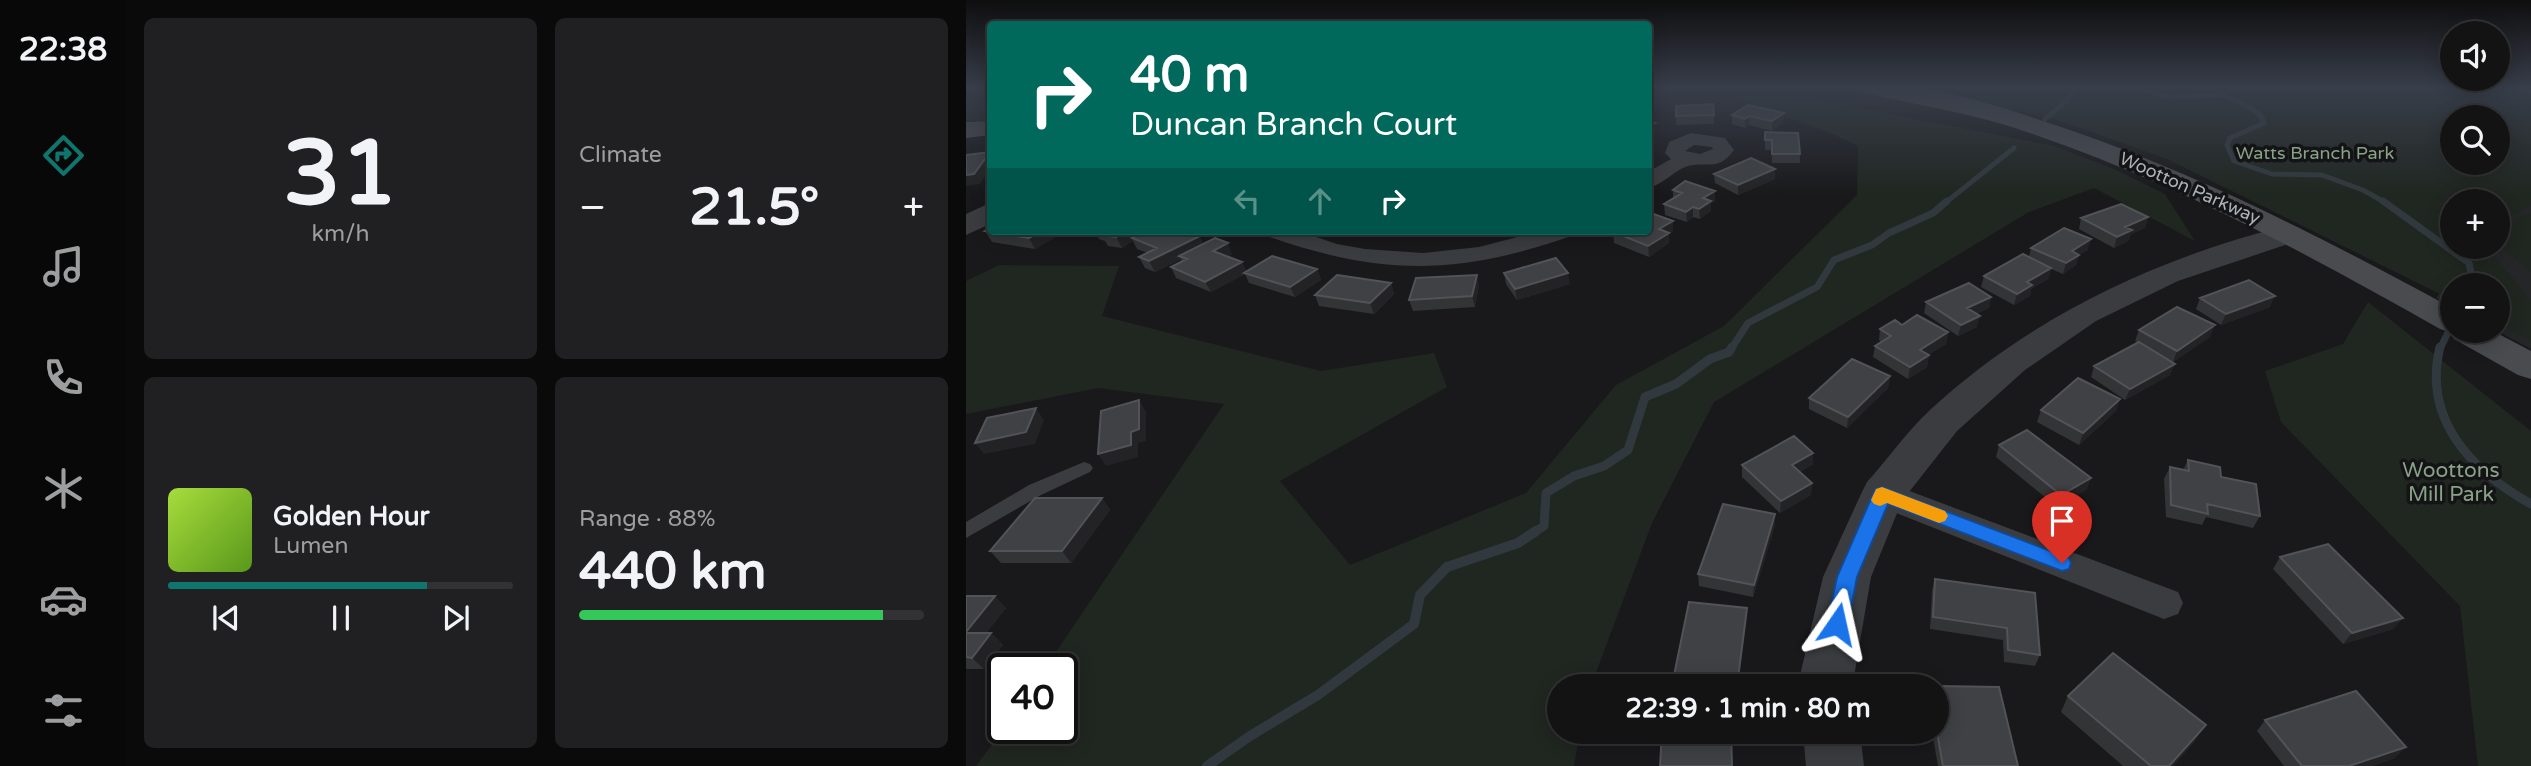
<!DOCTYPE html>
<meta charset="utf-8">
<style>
:root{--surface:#131314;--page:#202022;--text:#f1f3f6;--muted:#9d9ea0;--line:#323234;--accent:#0f766e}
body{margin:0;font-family:"Varela Round",sans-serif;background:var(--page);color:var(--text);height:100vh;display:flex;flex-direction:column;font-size:26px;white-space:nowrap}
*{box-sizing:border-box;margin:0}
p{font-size:23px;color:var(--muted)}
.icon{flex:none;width:38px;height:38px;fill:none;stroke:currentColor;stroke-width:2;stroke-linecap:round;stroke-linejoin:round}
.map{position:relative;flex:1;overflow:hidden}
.panel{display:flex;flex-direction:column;gap:18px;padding:18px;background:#0a0a0b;width:840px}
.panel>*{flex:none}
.banner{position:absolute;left:21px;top:21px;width:665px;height:214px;border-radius:7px;box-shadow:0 4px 18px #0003,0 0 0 2px var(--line);background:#00695c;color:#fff;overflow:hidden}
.buttons{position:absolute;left:1474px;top:21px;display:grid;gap:14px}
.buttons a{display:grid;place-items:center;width:70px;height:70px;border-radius:50%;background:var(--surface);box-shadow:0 4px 18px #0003,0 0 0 2px var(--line);font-size:35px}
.speed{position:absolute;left:21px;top:653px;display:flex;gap:14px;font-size:35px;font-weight:700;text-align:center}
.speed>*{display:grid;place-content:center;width:91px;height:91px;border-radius:50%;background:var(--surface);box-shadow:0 4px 18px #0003,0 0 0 2px var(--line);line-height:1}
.speed .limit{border:4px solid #111;border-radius:10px;background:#fff;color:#111}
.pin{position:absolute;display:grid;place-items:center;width:60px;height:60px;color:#fff;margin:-72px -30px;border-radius:50% 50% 50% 0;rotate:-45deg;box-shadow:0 0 7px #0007}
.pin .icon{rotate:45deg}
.me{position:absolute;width:77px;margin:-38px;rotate:11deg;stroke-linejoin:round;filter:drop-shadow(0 0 5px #0008)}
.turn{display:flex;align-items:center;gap:24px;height:147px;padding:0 28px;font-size:32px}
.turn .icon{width:91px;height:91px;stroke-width:2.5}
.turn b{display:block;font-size:49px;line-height:60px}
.lanes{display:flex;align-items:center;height:66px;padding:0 28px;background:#0003;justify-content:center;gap:35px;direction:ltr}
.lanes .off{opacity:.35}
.big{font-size:52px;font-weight:800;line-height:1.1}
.panel .card{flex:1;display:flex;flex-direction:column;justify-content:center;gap:10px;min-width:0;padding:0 24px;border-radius:10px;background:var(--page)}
.panel .dial{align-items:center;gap:0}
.dial b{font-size:91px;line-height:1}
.song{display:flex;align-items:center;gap:21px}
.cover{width:84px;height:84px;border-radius:10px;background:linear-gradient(135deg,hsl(80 70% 55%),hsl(90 70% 35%))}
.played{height:7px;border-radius:4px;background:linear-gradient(90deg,var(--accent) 75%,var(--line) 75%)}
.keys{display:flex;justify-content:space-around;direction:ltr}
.heat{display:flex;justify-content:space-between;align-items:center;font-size:38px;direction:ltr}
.charge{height:10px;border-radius:5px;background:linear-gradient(90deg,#34c759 88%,var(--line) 0)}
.panel .tiles{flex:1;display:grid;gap:18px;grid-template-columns:repeat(2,1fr)}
.trip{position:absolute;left:581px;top:674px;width:402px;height:70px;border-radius:35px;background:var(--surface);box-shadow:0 4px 18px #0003,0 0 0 2px var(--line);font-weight:800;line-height:70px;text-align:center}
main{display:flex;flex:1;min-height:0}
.tabs{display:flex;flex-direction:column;width:126px;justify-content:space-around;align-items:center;background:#080808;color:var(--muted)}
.tabs .icon{width:49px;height:49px}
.tabs .current{color:var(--accent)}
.tabs b{font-size:32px;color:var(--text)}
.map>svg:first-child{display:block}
.built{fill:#252628}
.green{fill:#202620;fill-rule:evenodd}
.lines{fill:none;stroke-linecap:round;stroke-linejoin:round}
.stream-far3{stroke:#31393e;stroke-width:5}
.stream-far2{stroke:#31393e;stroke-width:7}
.stream-far1{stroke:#31393e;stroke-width:9}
.stream{stroke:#31393e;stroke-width:10}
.service{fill:#3b3c3f;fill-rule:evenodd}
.minor{fill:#3b3c3f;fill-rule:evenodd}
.tertiary{fill:#3b3c3f;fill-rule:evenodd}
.secondary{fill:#494b4f;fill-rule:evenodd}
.wall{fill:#323436}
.shaded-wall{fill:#232325}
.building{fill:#3f4144;stroke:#515356;stroke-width:2}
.route{fill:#1a73e8;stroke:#114b97;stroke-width:2}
.slow{fill:#f59e0b}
.labels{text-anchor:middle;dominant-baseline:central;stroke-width:7;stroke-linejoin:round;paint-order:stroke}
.far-park-label{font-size:18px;fill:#89a187;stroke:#141416}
.far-street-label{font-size:18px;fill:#adb2b9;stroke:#141416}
.park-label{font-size:21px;fill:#89a187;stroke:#141416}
</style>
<main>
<nav class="tabs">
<b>22:38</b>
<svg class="icon current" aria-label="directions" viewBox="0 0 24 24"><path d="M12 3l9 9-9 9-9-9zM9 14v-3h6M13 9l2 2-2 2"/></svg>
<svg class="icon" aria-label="music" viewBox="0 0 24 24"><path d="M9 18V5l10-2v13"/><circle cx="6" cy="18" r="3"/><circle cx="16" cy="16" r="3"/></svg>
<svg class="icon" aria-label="phone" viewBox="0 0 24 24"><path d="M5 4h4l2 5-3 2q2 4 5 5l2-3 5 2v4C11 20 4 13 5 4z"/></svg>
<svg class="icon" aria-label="climate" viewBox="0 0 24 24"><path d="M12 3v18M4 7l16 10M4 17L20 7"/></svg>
<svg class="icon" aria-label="car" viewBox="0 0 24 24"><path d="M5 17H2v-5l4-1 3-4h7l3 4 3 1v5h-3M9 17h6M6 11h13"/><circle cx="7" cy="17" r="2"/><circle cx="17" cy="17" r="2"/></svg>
<svg class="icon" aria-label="filters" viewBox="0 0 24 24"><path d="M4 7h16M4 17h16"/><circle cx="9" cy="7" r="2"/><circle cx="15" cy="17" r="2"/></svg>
</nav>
<section class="panel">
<div class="tiles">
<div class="card dial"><b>31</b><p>km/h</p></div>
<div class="card"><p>Climate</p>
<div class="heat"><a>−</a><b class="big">21.5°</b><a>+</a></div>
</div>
<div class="card">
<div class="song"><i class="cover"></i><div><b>Golden Hour</b><p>Lumen</p></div></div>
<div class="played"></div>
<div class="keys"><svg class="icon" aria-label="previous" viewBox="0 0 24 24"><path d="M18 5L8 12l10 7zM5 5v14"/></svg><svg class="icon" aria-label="pause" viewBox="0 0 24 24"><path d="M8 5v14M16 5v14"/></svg><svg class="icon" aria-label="next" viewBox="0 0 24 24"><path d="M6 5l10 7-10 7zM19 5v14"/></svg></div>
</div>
<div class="card"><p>Range · 88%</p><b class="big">440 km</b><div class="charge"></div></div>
</div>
</section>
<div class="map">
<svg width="1565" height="766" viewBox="0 0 1565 766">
<rect width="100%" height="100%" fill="#19191b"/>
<path class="built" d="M1565 204V349L1531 331V285H1486V307L1470 298 1510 247H1531V225L1549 207Z"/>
<path class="green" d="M0 87H24V119L0 121Z
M950 87H1565V205L1531 223V201H1486V247H1520L1565 301V341L1531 323V285H1486V300L1201 159 1091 120ZM1486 117H1531V163H1486Z
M760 94 838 97 1088 146 1148 169 1199 194 1229 241 1128 188 1063 212 748 402 686 523 625 686H593V732H614L608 766H10L38 728H96V668H79L258 404 132 388 0 414V281L33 265 153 266 136 316 355 371 468 353 481 387 314 481 384 565 560 493 650 385 758 326 891 195 892 146 866 134Z
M1565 214V272L1531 244 1552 217Z
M1402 302 1565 431V766H1512L1494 606 1315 422 1299 371 1377 344Z"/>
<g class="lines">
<path class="stream-far3" d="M1171 87 1201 97 1258 95 1285 108 1295 116 1298 123 1264 138 1261 145 1268 161 1306 174 1356 175 1397 190 1420 203
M1552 87 1565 93
M1079 119 1100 101 1111 87
M979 203 1048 148"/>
<path class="stream-far2" d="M1417 201 1503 263 1507 285
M765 349 782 323 851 287 868 260 906 245 923 233 967 213 981 201
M1474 349 1486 324"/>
<path class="stream-far1" d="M1474 347C1456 420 1506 471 1565 504
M567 533 578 526 580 493 608 476 638 466 662 450 679 397 710 384 744 359 763 352 766 347"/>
<path class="stream" d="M241 766 284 736 352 695 448 624 454 595 481 567 552 543 570 531"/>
<path class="service" d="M118 462 124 464 127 468 124 472 75 495 0 538V522L63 485Z"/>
<path class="minor" d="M725 133 759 138 768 150C752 172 741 161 722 166 708 170 697 185 682 188V172L705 159 699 153 703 142ZM728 145 746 147 747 149 734 154 719 151Z
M297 231H332L371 244 399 249 457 253 513 247 574 231H609L605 236C492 276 413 276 301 236Z
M917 481 1212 592 1217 603 1212 614 1198 619 905 503 900 494 905 485Z"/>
<path class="tertiary" d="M24 203V224L0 235V214Z
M1323 225 1334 228 1338 234 1334 240 1212 281 1130 321 1059 370 991 431 936 501 905 577 889 671 890 686H836L835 671 857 577 895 494 901 482C922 459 941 431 964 410 1065 317 1190 258 1323 225Z
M837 732H894L898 766H840Z"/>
<path class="secondary" d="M894 87C910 87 926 86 942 87 995 92 1050 112 1101 129 1235 175 1361 240 1486 308V331H1527L1565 351V379L1552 375 1488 339 1484 332 1474 329C1338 252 1201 178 1052 129 1001 112 949 105 897 92Z
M24 121V135L0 138V122Z"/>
</g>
<path class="wall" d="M710 106 748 115V124L710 125Z
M818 113 817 123 806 131 783 125 779 128 766 124V115Z
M799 132 834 154V163H806V150H799Z
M809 169V179L772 195 749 183 748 174Z
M707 190 749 191V201L745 203V211L734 219 727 217 721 222 699 215 698 204 707 198Z
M1182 217 1179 228 1165 234 1162 241 1148 248 1113 229 1115 218Z
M707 221V231L703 234V243L683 257 648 243 647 232Z
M19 231 98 232 69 249 26 242Z
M124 231H219L237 244 266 254 262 256 276 262 280 271 351 269 355 280 329 297 283 283 279 274 245 292 210 278 205 267 216 262 215 259 189 272 179 268 173 257 182 253 171 249 167 241 156 248 142 246 139 241 133 239 130 234 125 233Z
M427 231H480L477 235 427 233Z
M1065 248 1122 250 1113 255 1110 265 1097 274 1085 269 1082 279 1065 289 1064 296 1048 305 1015 287 1018 276 1063 257Z
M538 273 604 284 551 300 540 284Z
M425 283 428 294 408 314 353 306 349 295Z
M513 285 509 307 447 311 443 300Z
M1025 297 1023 308 1010 314 1011 327 992 336 958 313 960 302Z
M1234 298 1304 307 1255 325 1230 309Z
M936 325 982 332 980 344 962 355H963L961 367 942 379 907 357 909 346 915 342 913 340 914 329Z
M1173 330 1244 337 1207 362 1194 355 1204 375 1159 400 1125 377 1128 366 1172 343 1169 341Z
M924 376 922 388 881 428 843 409V398Z
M1154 399 1150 411 1113 445 1071 422 1075 410Z
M1033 445 1125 478 1120 490 1091 507 1030 457Z
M1222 460 1255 477 1294 516 1287 528 1240 517 1236 525 1200 517 1198 479 1204 467 1217 470Z
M847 464 834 472 846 483 845 495 814 513 776 477V465Z
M136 498 144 510 105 563H35L24 551Z
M809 525 787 597 733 586 732 574Z
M1314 557 1437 618 1427 629 1377 644 1307 569Z
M969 579 1069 593 1074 655 1069 666 1038 662 1037 640 964 629 966 591Z
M0 596 40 608 20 633H25L37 645 18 669H0Z
M1102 696 1229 741 1207 766H1157L1095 712Z
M1299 720 1429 758 1406 766H1318L1291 731Z
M966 732H971L1052 766H972Z"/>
<path class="shaded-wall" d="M818 113 817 123 806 131V121Z
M783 116V125L779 128V119Z
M689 123V132L682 136V126Z
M24 152V169L14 184 0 186V175Z
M809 169V179L772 195V185Z
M749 191V201L745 203V211L734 219 733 209 737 198Z
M727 207V217L721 222 720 212Z
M1182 217 1179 228 1165 234 1162 241 1148 248 1151 237 1159 227Z
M707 221V231L703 234V243L683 257 682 246 693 229Z
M76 231H97L98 232 69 249 63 238Z
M161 231H183L166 238 167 241 156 248 150 237Z
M234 236 239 247 213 256 215 259 189 272 183 261Z
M1125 239 1122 250 1113 255 1110 265 1097 274 1100 263 1106 251Z
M262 243 266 254 252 261 247 251Z
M276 262 281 273H278L279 274 245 292 239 282Z
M1085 268 1082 279 1065 289 1064 296 1048 305 1051 294 1061 282Z
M351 269 355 280 329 297 324 287Z
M602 273 604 284 551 300 549 289Z
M511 275 513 285 509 307 506 296Z
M425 283 428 294 408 314 404 303Z
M1309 296 1304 307 1255 325 1260 314Z
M1025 297 1023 308 999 319 1001 308Z
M1014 316 1011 327 992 336 995 325Z
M1249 325 1244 337 1207 362 1211 351Z
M982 332 980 344 952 361 954 350Z
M963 355 961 367 942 379 944 367Z
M1209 364 1204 375 1159 400 1164 389Z
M924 376 922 388 881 428 882 417Z
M1154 399 1150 411 1113 445 1117 433Z
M173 400 180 412V441L172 443V457L140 466 132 454 165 432Z
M70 408 78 420 69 444 18 454 9 443Z
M847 453V464L825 477 826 465Z
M1125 478 1120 490 1091 507 1095 495Z
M846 483 845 495 814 513 815 501Z
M136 498 144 510 105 563 96 551Z
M809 514V525L787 597 788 585Z
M29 596 40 608 11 645 0 632Z
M781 608V619L772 686H771Z
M1437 618 1427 629 1377 644 1386 633Z
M25 633 37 645 18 669 6 658Z
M1240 725 1229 741 1207 766H1203Z
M1440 747 1429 758 1406 766H1383Z"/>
<path class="building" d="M747 104 748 115 710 116V106Z
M782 105 818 113 806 121 783 116 779 119 766 115Z
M682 121 689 123 682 126Z
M799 132 832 133 834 154H806V140H799Z
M24 152 8 174 0 175V155Z
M785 158 809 169 772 185 748 174Z
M719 181 749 191 737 198 745 201 733 209 727 207 720 212 698 204 716 193 707 190Z
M1155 204 1182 217 1159 227 1166 230 1151 237 1115 218Z
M682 212 707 221 693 229 703 233 682 246 647 232 649 231H682Z
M24 228V231H76L63 238 19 231Z
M1098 228 1125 239 1106 251 1113 255 1100 263 1065 248Z
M138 231H161L150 237 136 235 142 232Z
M181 231H219L234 236 183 261 173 257 191 248 166 238Z
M249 238 262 243 247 251 276 262 239 282 205 267 221 259 213 256Z
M1057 254 1085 268 1061 282 1066 285 1051 294 1018 276Z
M306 256 351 269 324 287 278 273Z
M590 258 602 273 549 289 538 273Z
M371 275 425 283 404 303 349 295Z
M511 275 506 296 443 300 450 278Z
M1283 280 1309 296 1260 314 1234 298Z
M1003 283 1025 297 1001 308 1014 316 995 325 960 302Z
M1211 307 1249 325 1211 351 1173 330Z
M951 315 982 332 954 350 963 355 944 367 909 346 925 336 914 329 929 320 936 325Z
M1173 342 1209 364 1164 389 1128 366Z
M886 359 924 376 882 417 843 398Z
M1112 378 1154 399 1117 433 1075 410Z
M173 400V429L165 432V445L132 454 135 411Z
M70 408 60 432 9 443 21 418Z
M1061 430 1125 478 1095 495 1033 445Z
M828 436 847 453 826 465 846 483 815 501 776 465Z
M1222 460 1254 467 1255 477 1290 484 1294 516 1241 504 1242 514 1205 505 1204 467 1223 471Z
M69 498H136L96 551H24Z
M757 504 809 514 788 585 732 574Z
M1362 544 1437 618 1386 633 1314 557Z
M969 579 1069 593 1074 655 1042 650 1041 628 967 617Z
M0 596H29L0 632Z
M723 602 781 608 771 686 706 685Z
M0 633H25L6 658 0 657Z
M1147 653 1240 725 1203 766H1185L1102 696Z
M971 686 1033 687 1052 766H977L971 732Z
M1390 691 1440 747 1383 766H1336L1299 720Z
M696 732H765L766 766H694Z"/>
<linearGradient id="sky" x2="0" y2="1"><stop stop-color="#0e0e0f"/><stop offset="0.45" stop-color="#383e4a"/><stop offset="1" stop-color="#383e4a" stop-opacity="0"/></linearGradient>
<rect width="1565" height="195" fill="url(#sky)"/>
<path class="route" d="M916 487 1103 558 1105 563 1103 569 1096 571 922 504 891 577 882 624 879 630 871 633 864 630 861 624 871 577 907 494 910 489Z"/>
<path class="slow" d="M916 487 979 511 982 516 979 521 973 523 921 503 914 506 908 504 905 500 910 489Z"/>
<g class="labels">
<g class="far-park-label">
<text x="1349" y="153">Watts Branch Park</text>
</g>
<g class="far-street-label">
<text transform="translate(1224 188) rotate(24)">Wootton Parkway</text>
</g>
<g class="park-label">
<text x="1485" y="470">Woottons<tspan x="1485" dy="24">Mill Park</tspan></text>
</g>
</g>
</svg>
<div class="buttons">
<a><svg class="icon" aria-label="sound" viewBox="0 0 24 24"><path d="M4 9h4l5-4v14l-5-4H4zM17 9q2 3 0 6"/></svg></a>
<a><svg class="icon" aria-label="search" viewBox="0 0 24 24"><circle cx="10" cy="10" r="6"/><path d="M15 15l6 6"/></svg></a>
<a>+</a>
<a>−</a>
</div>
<div class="speed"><div class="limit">40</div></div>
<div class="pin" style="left:1096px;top:563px;background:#d93025"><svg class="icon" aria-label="arrive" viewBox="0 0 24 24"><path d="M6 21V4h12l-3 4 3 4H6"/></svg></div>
<svg class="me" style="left:871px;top:624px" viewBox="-20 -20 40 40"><path d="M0-17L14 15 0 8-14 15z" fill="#1a73e8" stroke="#fff" stroke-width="4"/></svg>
<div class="trip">22:39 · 1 min · 80 m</div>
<div class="banner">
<div class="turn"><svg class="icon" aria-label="right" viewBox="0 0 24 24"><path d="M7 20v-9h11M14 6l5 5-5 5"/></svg><div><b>40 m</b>Duncan Branch Court</div></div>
<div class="lanes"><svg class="icon off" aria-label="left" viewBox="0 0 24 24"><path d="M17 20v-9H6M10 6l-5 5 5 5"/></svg><svg class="icon off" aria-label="ahead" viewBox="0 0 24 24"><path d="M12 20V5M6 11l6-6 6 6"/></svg><svg class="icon" aria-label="right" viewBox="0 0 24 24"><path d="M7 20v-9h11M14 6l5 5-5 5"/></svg></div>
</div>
</div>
</main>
